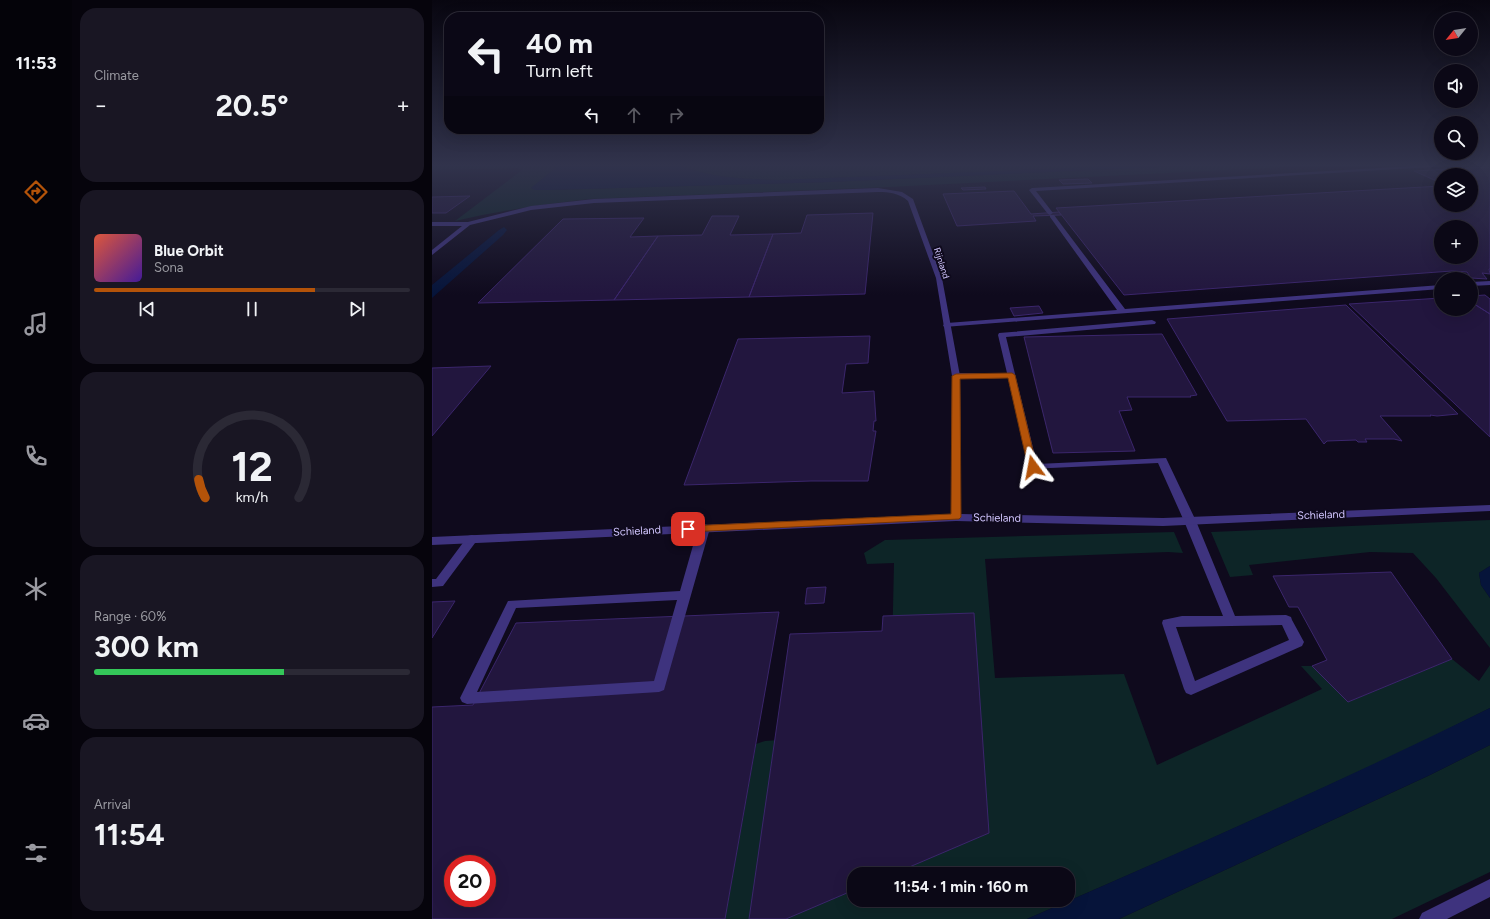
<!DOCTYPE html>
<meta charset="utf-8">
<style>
:root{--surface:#0b0816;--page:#191623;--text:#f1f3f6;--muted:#9a9aa1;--line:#2b2935;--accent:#b45309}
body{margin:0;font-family:Figtree,sans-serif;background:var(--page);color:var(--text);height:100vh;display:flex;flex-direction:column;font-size:15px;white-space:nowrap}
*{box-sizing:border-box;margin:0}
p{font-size:13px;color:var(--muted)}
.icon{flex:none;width:22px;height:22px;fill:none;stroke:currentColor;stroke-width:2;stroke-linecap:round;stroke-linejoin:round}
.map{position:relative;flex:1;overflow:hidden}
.sheet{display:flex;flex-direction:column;gap:8px;padding:8px;background:#06040c;width:360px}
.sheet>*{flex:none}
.top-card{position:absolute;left:12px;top:12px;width:380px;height:122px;border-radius:16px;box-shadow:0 4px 16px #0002,0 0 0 1px var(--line);background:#0b0816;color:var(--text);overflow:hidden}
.needle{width:26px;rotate:240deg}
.tools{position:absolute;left:1002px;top:12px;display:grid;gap:8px}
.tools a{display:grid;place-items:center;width:44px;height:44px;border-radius:50%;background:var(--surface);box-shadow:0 4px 16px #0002,0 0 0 1px var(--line);font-size:20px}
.speed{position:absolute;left:12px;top:855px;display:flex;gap:8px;font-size:20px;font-weight:700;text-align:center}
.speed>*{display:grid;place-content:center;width:52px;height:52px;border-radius:50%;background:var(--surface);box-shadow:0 4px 16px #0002,0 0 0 1px var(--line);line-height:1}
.speed .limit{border:6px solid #d22;background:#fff;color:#111}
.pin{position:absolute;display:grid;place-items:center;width:34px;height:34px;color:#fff;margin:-17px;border-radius:8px;box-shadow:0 2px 6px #0006}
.me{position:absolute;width:44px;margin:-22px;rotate:347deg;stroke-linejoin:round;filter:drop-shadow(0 0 3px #0008)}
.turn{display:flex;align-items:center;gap:14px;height:84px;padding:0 16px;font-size:18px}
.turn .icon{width:52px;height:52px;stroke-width:2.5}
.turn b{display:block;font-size:28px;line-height:34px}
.lanes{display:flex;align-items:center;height:38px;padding:0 16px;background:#0003;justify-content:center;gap:20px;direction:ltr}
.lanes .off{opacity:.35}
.big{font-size:30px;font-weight:700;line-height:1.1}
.sheet .widget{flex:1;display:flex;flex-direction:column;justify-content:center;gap:6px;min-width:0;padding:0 14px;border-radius:16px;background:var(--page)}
.sheet .dial{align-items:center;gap:0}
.dial svg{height:104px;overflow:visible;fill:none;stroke:var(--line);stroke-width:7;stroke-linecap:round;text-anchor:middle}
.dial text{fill:var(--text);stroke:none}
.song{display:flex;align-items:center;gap:12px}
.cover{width:48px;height:48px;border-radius:6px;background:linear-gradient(135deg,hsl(10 70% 55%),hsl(260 70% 35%))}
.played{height:4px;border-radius:2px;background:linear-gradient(90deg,var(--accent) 70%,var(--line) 70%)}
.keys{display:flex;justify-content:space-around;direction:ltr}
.heat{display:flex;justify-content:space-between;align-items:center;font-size:22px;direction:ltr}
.charge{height:6px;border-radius:3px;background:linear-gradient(90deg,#34c759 60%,var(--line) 0)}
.trip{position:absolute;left:415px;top:867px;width:228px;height:40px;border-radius:16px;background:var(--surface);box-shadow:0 4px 16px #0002,0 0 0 1px var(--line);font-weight:700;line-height:40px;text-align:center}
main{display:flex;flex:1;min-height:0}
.dock{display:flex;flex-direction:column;width:72px;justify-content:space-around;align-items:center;background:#040309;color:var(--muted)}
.dock .icon{width:28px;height:28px}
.dock .selected{color:var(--accent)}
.dock b{font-size:18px;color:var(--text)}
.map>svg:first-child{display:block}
.green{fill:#0d2527;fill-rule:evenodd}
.water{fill:#06143a}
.building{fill:#22163e;stroke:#3b266c;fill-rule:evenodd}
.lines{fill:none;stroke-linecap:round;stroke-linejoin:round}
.service{fill:#3e337e;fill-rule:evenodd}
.minor{fill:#3e337e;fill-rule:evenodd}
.route{fill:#b45309;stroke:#753606}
.labels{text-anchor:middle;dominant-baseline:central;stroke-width:4;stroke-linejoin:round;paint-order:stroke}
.far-street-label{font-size:9px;fill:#d2c6ff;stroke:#0f0a1d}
.street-label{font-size:11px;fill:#d2c6ff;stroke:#0f0a1d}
</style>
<main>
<nav class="dock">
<b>11:53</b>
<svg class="icon selected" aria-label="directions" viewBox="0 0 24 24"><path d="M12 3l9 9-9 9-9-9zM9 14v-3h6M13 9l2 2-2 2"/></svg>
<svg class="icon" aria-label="music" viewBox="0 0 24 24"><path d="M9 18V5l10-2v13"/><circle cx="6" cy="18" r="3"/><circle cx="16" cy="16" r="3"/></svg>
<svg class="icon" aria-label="phone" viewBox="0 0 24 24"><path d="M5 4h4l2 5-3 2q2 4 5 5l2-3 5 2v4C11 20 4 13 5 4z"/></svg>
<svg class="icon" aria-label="climate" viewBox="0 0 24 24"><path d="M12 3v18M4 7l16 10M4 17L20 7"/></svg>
<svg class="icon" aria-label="car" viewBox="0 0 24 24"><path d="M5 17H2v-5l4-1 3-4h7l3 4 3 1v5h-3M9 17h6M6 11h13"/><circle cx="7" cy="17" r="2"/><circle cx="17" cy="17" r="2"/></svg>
<svg class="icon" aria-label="filters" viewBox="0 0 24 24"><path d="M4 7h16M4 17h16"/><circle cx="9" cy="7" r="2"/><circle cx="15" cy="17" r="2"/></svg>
</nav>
<section class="sheet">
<div class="widget"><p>Climate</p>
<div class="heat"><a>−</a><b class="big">20.5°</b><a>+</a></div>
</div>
<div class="widget">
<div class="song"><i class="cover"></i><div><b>Blue Orbit</b><p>Sona</p></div></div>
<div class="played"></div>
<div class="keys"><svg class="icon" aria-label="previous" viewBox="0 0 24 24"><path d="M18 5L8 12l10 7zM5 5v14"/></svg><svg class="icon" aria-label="pause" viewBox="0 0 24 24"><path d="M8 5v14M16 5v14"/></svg><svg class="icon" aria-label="next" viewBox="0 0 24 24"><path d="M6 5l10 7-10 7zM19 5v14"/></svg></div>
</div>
<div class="widget dial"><svg viewBox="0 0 100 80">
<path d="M14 69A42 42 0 1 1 86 69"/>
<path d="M14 69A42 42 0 0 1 9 55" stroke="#b45309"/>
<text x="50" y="56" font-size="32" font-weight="700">12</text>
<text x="50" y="72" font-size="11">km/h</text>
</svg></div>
<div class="widget"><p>Range · 60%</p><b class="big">300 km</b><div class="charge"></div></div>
<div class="widget"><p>Arrival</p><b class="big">11:54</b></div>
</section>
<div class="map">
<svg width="1058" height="919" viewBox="0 0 1058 919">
<rect width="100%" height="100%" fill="#0f0a1d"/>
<path class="green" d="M0 166H126L99 188 117 190 397 182 749 166H873L457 187 157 199C112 204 67 211 23 221L90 170 85 168 0 170Z
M249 166H687L347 180C314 179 280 178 249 166Z
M1058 520V566L1047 573 1049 585 1058 598V648L1004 578 981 553 938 552 817 565 821 575 798 577 779 532Z
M742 532 751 553 736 552 553 559 563 678 692 674 725 765 890 689 869 666H880L916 702 1020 659 1047 681 1058 665V708L970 752 765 845 595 919H293L324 744 333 741 348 740 459 699 462 563 435 564 432 553 453 540ZM422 874H636V900H422Z
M1058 745V872L960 919H687L998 775Z"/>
<path class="water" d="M126 166H249C280 178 314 179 347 180L687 166H749L397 182 117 190H103L99 188Z
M72 227 75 230 71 235 0 298V285L67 230Z
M1058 566V598L1049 585 1047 573Z
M1058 708V745L998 775 687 919H595C751 851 906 783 1058 708Z"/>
<path class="building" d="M1055 167 1058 168V269H1057L1058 274 1050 273 1055 279 1039 278 1035 272 1020 271 692 295 624 208 1009 186V205H1039V175H1009V183L982 171ZM1009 227H1039V257H1009Z
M656 179 660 183 631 184 627 180Z
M553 187 554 189 531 190 529 188Z
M582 191 599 214 627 212 629 215 601 216 604 221 525 226 511 194Z
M38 196 14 213H0V197Z
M441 213 433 294 317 297 341 234 369 233 375 215Z
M280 216H307L298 235 341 234 317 297 182 300 226 236 270 235Z
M212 218 198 237 226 236 182 300 46 303 131 219Z
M1053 295 1058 299V314L1039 302V296Z
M1009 298V309H1039V302L1058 314V437L917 304Z
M914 305 1026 414 1005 416 998 415 999 416H948L970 441 962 439H933L935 442H926L924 440 895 441 892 444 874 419 795 421 735 319Z
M607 306 611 313 582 316 578 308Z
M730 334 765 395 758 396 759 397H695L700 410 687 411 703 451 621 453 592 337Z
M438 336 436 363 414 364 410 393 442 391 444 421H442L441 431H444L436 481H379L252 485 306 339Z
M59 366 0 436V368Z
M959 572 1020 659 916 702 880 666 895 660 866 607H857L841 576Z
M394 587 392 603 373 604 375 588Z
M23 601 0 638V602Z
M347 612 293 919H0V707L41 705 84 623ZM21 864H55V898H21Z
M542 613 557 833 461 874H422V890L354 919H317L358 634 450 631 451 616Z"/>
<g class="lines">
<path class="service" d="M982 166H1016L604 191 621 213 618 215 616 214 597 190 600 188Z
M618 215H622L693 309 1009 285V289L512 327 511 325 515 323 685 310 618 217Z
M1058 281V285L1039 286V282Z
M720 320 724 322 723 324 574 337 605 464 734 458 764 521 803 616 854 615 859 617 860 620 872 642 870 646 759 695 754 693 752 689 730 623 731 620 750 616H791L752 521 726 463 597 469 576 378 524 379 520 376 524 373H575L566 335 567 333ZM850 625 857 640 763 681 744 627Z
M272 524 276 525 278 528 232 690 227 692 35 704 30 702 28 698 76 601 248 591 266 528 268 525ZM245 600 222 681 45 692 84 608Z
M40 535 44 536 46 539 11 586 0 587V579H4L36 536Z"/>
<path class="minor" d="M446 188 470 192 481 199 510 278 528 376 529 514 731 518 1058 505V511L731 526 524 521 0 545V537L519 514 520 376 504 278 476 201C467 193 457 192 446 192L162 203 99 210 38 225 0 255V250L30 226H0V222H36L99 206 162 199Z
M1058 879V897L1015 919H987L990 913Z"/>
</g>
<linearGradient id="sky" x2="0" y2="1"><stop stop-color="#080610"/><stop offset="0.56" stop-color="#31334c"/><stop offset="1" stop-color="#31334c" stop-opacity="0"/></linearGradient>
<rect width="1058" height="295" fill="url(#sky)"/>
<path class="route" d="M580 373 583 375 605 467 601 470 596 467 576 378 528 379 529 517 527 519 256 532 251 529 256 526 519 514 520 376 524 374Z"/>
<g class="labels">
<g class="far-street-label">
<text transform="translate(510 263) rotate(72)">Rijnland</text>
</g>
<g class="street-label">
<text transform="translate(889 515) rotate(-2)">Schieland</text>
<text transform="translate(565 518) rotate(1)">Schieland</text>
<text transform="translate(205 531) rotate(-3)">Schieland</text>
</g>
</g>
</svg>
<div class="tools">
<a><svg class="needle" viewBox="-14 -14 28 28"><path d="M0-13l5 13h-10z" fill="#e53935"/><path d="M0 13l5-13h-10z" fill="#9a9aa1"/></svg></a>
<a><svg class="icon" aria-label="sound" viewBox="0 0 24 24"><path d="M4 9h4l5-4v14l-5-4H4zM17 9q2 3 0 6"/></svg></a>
<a><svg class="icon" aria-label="search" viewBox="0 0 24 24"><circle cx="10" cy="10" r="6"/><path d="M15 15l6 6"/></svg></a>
<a><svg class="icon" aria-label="layers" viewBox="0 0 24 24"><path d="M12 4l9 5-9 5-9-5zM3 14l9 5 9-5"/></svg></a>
<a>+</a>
<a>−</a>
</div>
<div class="speed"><div class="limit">20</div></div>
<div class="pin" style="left:256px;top:529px;background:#d93025"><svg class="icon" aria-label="arrive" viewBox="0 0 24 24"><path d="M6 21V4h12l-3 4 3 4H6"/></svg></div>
<svg class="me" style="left:601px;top:467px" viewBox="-20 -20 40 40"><path d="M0-17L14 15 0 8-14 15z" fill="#b45309" stroke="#fff" stroke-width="4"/></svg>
<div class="trip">11:54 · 1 min · 160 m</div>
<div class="top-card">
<div class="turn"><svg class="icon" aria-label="left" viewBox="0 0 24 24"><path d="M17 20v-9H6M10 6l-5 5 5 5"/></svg><div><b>40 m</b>Turn left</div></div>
<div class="lanes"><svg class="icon" aria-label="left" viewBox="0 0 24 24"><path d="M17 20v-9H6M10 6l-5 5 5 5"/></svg><svg class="icon off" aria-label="ahead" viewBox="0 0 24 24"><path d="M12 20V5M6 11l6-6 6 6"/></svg><svg class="icon off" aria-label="right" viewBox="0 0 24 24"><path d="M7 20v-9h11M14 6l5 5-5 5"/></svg></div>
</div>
</div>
</main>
